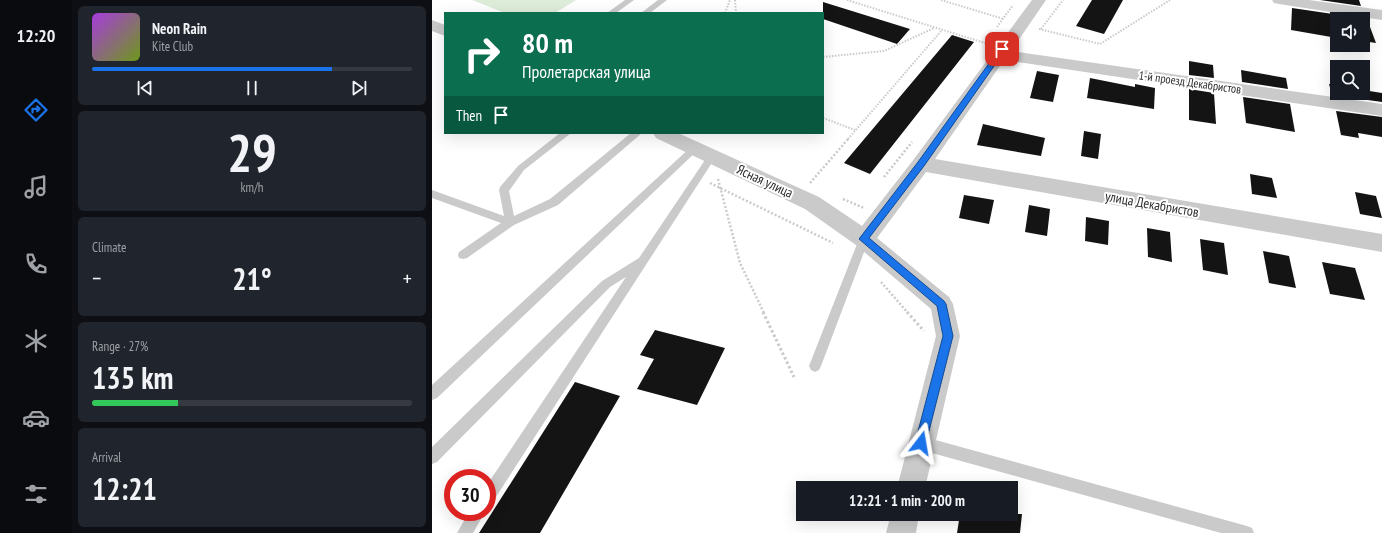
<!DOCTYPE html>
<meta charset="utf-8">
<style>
:root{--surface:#171b24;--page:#20242c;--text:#f1f3f6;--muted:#9ea1a6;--line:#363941;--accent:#1a73e8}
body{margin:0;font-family:"PT Sans Narrow",sans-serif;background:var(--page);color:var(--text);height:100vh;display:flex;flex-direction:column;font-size:15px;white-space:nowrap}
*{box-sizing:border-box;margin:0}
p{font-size:13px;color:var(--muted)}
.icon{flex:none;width:22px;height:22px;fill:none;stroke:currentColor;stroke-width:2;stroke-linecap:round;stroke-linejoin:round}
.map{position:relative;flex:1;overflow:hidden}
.drawer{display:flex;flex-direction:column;gap:6px;padding:6px;background:#0d0f14;width:360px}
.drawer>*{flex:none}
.top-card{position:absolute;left:12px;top:12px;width:380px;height:122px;border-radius:0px;box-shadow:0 4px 16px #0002;background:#0b6e4f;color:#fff;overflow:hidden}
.fabs{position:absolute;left:898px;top:12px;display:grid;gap:8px}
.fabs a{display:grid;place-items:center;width:40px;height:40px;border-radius:0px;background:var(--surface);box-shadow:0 4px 16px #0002;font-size:20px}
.speed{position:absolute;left:12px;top:469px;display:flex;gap:8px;font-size:20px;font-weight:700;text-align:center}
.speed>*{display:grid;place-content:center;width:52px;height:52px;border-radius:50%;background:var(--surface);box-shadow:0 4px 16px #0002;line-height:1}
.speed .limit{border:6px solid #d22;background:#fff;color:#111}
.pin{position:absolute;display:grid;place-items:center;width:34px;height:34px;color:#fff;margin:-17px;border-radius:8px;box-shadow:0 2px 6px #0006}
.me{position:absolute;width:44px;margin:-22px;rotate:14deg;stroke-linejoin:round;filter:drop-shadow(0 0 3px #0008)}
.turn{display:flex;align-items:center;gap:14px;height:84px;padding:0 12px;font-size:18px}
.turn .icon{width:52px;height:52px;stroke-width:2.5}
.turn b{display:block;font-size:28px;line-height:34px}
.then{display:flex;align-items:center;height:38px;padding:0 12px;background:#0003;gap:8px;font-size:15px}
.big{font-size:30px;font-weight:600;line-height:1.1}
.drawer .card{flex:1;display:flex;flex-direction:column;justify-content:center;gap:6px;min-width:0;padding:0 14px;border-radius:6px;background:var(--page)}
.drawer .dial{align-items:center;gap:0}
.dial b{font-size:52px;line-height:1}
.song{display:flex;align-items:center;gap:12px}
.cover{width:48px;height:48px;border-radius:6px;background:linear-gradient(135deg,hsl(280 70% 55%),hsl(80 70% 35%))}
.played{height:4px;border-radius:2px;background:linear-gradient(90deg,var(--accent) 75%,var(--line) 75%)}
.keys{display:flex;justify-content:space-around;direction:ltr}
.heat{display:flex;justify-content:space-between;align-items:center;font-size:22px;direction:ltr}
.charge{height:6px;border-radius:3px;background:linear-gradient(90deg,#34c759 27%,var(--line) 0)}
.trip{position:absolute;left:364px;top:481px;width:222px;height:40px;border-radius:0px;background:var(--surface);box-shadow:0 4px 16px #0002;font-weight:600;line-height:40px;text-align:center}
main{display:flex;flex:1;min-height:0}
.tab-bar{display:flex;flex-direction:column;width:72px;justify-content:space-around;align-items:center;background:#090b0e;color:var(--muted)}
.tab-bar .icon{width:28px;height:28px}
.tab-bar .current{color:var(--accent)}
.tab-bar b{font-size:18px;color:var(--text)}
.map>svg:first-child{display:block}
.green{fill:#deecda}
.building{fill:#141414}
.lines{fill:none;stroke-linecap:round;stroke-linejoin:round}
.path-far2{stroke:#cacaca;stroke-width:2;stroke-dasharray:1.5 1.5;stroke-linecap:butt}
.path-far1{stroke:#cacaca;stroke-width:2.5;stroke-dasharray:2 2;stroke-linecap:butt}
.path{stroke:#cacaca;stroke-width:3;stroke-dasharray:2.5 2.5;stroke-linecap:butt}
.service{fill:#cacaca;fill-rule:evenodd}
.minor{fill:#cacaca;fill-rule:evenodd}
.route{fill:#1a73e8;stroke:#114b97}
.labels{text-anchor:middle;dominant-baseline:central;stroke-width:4;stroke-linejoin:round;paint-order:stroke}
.far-street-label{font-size:12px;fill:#2d2d2d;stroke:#fff}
.street-label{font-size:14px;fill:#2d2d2d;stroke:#fff}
</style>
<main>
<nav class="tab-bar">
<b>12:20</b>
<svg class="icon current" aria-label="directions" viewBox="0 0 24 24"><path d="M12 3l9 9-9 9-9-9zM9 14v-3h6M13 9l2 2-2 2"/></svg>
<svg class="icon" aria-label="music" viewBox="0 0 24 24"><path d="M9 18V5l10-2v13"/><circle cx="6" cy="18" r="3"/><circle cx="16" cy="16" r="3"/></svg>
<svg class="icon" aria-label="phone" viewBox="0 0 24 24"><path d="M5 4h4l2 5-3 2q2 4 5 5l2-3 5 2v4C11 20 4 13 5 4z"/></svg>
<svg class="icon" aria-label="climate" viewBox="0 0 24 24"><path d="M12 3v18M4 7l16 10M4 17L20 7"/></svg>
<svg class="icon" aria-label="car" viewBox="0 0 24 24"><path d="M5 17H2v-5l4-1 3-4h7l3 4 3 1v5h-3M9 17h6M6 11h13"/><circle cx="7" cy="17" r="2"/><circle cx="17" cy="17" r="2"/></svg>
<svg class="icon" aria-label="filters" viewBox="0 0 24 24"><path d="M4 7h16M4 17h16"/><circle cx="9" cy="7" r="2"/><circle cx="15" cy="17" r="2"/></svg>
</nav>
<section class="drawer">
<div class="card">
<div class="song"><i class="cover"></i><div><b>Neon Rain</b><p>Kite Club</p></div></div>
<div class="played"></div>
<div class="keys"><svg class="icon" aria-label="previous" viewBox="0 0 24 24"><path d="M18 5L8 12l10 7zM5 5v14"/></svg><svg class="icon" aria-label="pause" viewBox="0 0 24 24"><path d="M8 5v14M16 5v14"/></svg><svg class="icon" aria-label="next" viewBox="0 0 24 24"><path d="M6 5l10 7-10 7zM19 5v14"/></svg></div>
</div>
<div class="card dial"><b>29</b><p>km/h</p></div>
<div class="card"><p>Climate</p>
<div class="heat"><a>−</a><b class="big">21°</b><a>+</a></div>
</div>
<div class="card"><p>Range · 27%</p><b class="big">135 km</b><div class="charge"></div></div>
<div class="card"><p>Arrival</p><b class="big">12:21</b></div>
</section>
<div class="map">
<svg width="950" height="533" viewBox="0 0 950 533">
<rect width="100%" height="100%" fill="#fff"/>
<path class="green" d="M40 0H144L123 13H73Z"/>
<path class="building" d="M660 0H691L672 34 644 26Z
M888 0H927L929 6Z
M391 2 478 29 465 44 391 19Z
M860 8 935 19 944 43 931 41V19H905V38L859 30Z
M520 35 542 42 438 174 412 163Z
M757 61 781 65 782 78 757 75Z
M809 70 854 78 856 89 810 82Z
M605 71 627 75 621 102 598 98Z
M658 78 703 87V84L723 88 722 109 655 98Z
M897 84 905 85V93H931V90L950 93V102L900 95Z
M757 89 782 93 784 124 757 120Z
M811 97 858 104 863 132 814 123Z
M904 111 950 117V137L926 133 927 138 909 135Z
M551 124 613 138 609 156 545 145Z
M652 131 669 134 666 159 649 156Z
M818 174 840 178 845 198 820 194Z
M923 192 944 196 950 218 928 214Z
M532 195 562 200 557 224 527 218Z
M597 205 618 209 615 236 593 232Z
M654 217 677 221 676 245 653 241Z
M715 228 738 232 740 262 716 257Z
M768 239 792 243 796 275 771 270Z
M831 251 857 256 864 288 837 283Z
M890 262 923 268 933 300 898 294Z
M223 330 293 348 265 405 205 389 222 359 208 355Z
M143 382 188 396 108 533H47Z
M528 514H590L588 533H525Z"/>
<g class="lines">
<path class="path-far2" d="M303 0 304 13
M415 0 556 44
M509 0 572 19
M293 13 298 0
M565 27 581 5
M607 29 668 44 738 0
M609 29 631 0
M391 57 452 51 502 28
M391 118 423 130
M416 139 510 30"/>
<path class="path-far1" d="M452 177 480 142
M286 179 308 263 332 313
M278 183 401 243
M378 183 417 138
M411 199 432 208
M449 282 476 313"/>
<path class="path" d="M331 312 362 377
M475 312 492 331"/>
<path class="service" d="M193 0H202L184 13H175Z
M226 0H235L218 13H209Z
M128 133H139L92 170 77 191 82 216 118 199 199 133H210L126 205 82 225 35 258 31 259 27 258 26 255 27 252 69 223 0 198V190L72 216 67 190 68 187 86 166Z
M263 145 266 146 268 148 266 150 5 398 0 400V385L260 146Z
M280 153 283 154 285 156 283 158 60 503 55 505V485L194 277 178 287 5 462 0 464V447L170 281 207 258 277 154Z
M432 235 436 236 437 239 389 366 387 370 383 372 379 370 377 366 427 239 428 236Z
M489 436 815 526 820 528 822 533H789L489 450 484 448 482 443 484 438Z
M37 512H53L41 533H25Z"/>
<path class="minor" d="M600 0H614L579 51 950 104V116L572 60 503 159 950 234V252L494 172 445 238 517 297 521 304 528 336 493 488H465L504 336 499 309 424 245 373 209 224 138 221 133H246L387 197 430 226 482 159 559 55 560 51 563 50Z
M840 0H877L950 10V20L847 4 842 3Z
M0 20 13 25V36L0 31Z
M459 514H487L484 533H454Z"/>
</g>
<path class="route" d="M568 48 574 49 492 166 437 238 512 301 514 304 521 336 494 443 493 447 489 448 485 447 483 443 511 336 505 306 427 239 486 162Z"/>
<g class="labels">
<g class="far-street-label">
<text transform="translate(758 82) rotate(8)">1-й проезд Декабристов</text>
</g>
<g class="street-label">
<text transform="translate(333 181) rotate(25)">Ясная улица</text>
<text transform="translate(720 204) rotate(10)">улица Декабристов</text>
</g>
</g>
</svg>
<div class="fabs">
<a><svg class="icon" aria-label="sound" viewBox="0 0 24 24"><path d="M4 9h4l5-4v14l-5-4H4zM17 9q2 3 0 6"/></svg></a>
<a><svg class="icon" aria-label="search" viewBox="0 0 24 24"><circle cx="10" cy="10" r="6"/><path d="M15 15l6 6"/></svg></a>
</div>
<div class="speed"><div class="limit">30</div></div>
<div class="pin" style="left:570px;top:49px;background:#d93025"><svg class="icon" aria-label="arrive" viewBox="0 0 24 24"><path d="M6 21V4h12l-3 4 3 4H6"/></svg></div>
<svg class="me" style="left:489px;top:443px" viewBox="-20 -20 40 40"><path d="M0-17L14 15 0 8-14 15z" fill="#1a73e8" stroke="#fff" stroke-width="4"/></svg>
<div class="trip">12:21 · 1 min · 200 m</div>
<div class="top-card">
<div class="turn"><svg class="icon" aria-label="right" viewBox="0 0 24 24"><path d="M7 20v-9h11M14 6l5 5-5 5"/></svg><div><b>80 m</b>Пролетарская улица</div></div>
<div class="then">Then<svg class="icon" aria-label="arrive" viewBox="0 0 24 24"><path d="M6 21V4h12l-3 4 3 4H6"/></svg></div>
</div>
</div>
</main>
